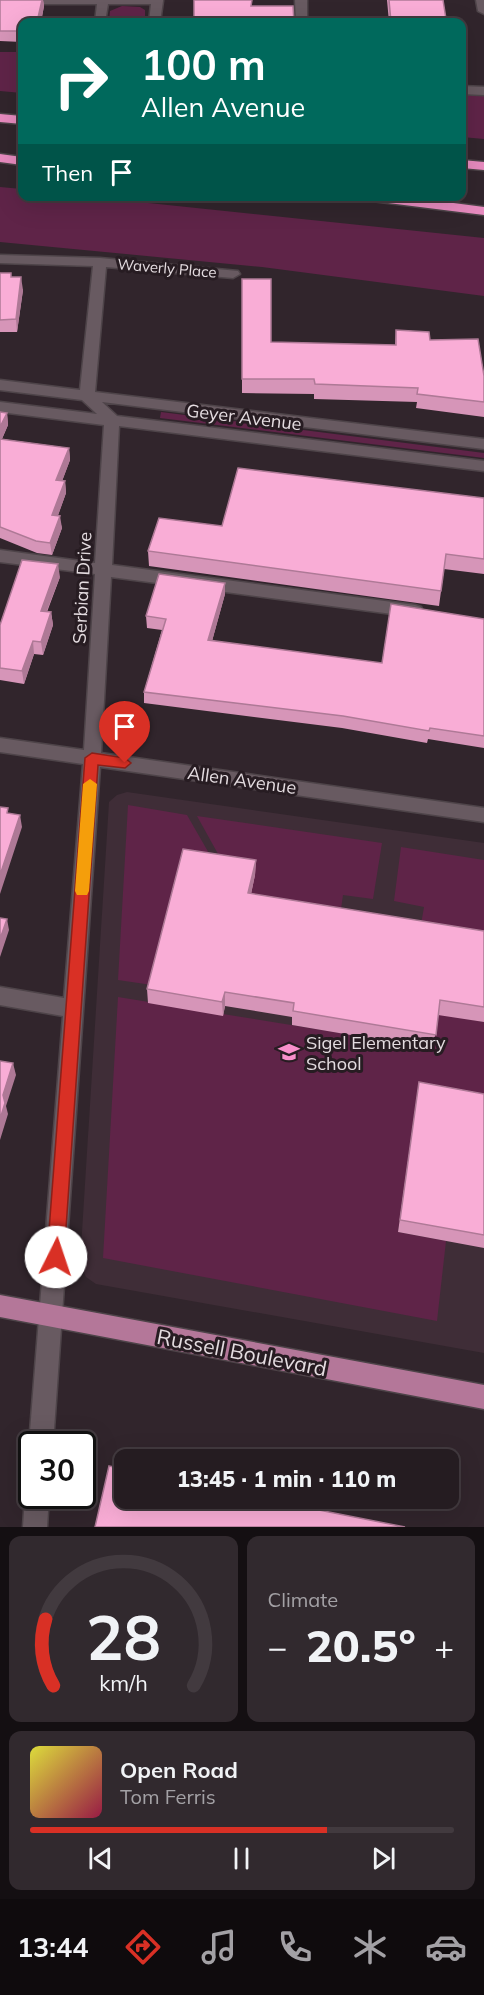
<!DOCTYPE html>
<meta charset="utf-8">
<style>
:root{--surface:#251c21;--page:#31292e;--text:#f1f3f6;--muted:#a3a1a5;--line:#423a3f;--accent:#d93025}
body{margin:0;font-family:Mulish,sans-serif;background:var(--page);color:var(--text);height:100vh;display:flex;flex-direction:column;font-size:22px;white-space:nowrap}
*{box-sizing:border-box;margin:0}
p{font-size:20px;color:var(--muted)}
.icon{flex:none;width:33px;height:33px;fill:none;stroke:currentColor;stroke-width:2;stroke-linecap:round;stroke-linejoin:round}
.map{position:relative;height:1527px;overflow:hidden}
.sheet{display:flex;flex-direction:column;gap:9px;padding:9px;background:#140f12;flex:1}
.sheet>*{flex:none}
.hud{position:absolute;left:18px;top:18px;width:448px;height:183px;border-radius:12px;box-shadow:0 6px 24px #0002,0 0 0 2px var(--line);background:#00695c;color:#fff;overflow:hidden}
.speed{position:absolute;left:18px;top:1431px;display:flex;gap:12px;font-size:30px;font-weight:700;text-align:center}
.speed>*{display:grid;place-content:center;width:78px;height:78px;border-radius:50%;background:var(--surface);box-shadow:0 6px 24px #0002,0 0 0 2px var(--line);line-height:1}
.speed .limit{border:3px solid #111;border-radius:9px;background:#fff;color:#111}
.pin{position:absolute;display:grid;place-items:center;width:51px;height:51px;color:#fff;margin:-62px -26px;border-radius:50% 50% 50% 0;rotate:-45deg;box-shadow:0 0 6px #0007}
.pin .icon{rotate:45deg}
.me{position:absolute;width:66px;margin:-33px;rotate:4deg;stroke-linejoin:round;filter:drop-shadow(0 0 4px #0008)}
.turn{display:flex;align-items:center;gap:21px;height:126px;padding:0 24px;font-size:27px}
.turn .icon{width:78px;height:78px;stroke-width:2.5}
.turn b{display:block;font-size:42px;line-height:51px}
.then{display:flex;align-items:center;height:57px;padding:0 24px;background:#0003;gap:12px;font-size:22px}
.big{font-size:45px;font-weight:800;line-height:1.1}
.sheet .widget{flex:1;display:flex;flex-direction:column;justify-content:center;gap:9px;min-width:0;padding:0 21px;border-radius:12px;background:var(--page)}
.sheet .dial{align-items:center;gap:0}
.dial svg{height:156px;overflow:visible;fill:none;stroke:var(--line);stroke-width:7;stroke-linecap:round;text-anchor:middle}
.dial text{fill:var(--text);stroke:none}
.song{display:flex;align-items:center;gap:18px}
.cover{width:72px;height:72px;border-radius:9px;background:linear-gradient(135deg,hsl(60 70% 55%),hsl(340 70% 35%))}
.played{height:6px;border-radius:3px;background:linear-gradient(90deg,var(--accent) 70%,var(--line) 70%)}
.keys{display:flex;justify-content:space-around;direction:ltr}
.heat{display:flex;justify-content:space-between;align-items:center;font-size:33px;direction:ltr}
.sheet .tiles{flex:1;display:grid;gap:9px;grid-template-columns:1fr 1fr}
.widget:last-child{grid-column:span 2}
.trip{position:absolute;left:114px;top:1449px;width:345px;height:60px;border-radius:12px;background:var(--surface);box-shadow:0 6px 24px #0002,0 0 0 2px var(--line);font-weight:800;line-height:60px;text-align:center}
.menu{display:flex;height:96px;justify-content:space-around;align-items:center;background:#0f0b0d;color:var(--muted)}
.menu .icon{width:42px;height:42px}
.menu .active{color:var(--accent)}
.menu b{font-size:27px;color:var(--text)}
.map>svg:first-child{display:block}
.built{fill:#3f2d37}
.green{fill:#5f2448}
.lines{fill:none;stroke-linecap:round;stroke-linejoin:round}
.minor-casing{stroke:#4e4449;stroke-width:3}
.major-casing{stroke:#4e4449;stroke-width:3}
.highway-casing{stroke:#4e4449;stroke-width:3}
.minor{fill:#685a61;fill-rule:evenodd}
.major{fill:#b47799;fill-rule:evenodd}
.highway{fill:#e68abe;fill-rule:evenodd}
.wall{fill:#d695b8}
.shaded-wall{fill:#ae7996}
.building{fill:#f9add6;stroke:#ae7996;stroke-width:1.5}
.route{fill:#d93025;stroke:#8d1f18;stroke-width:1.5}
.slow{fill:#f59e0b}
.labels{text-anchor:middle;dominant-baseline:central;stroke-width:6;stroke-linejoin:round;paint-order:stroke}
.far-street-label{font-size:15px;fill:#e4dce0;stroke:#271c22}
.street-label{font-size:18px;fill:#e4dce0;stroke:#271c22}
.poi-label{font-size:18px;fill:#e4dce0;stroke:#271c22;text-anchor:start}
.near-street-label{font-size:21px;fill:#e4dce0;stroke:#271c22}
</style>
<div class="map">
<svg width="484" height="1527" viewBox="0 0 484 1527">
<rect width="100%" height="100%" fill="#31252c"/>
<path class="built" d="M127 792 484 843V1353L96 1284 86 1277 80 1264 109 802 117 795Z"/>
<path class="green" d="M122 6 140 7 145 10V22H109L110 11Z
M0 52H22V93L0 91Z
M462 93 484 94V139L462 137Z
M0 187 22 189V196L91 197 484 238V296L262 267 0 242Z
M161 412 484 453V458L160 418Z
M128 805 187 815 214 862 152 985 118 980Z
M197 816 382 843 373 899 343 895 339 923 248 908Z
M401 847 484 860V946L419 936 424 907 394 901Z
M118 997 433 1048 438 1014 484 1022V1108L417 1096 398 1232 446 1241 437 1321 103 1258Z"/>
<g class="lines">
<defs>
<path id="minor" d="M0 0H163V1L160 22H149L151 4H108L105 22H95L97 4H0Z
M295 0H307V22H296Z
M476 0H484V14L478 11Z
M462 86 484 87V95L462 94Z
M0 255 100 258 238 271 240 274 233 278 106 267 95 392 484 439V449L102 402 117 416 484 461V471L119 426 112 565 415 605 421 607 423 611 421 615 415 617 111 577 101 753 484 808V822L100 767 53 1444H32V1450L29 1444 63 1016 0 1005V987L64 998 83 764 0 752V738L84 750 95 574 0 562V550L95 563 104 425 0 412V402L97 414 82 400 0 390V380L80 390 93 266 0 263Z
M32 1486V1496H49L47 1527H23L25 1496 28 1487Z"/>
<path id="major" d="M0 1295 484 1385V1409L0 1317Z"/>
<path id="highway" d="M0 114 22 116V124L0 122Z
M0 154 22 157V165L0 162Z
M462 160 484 162V170L462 168Z
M358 196H400L484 207V215L364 200Z"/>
</defs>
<use href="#minor" class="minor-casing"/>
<use href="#major" class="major-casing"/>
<use href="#highway" class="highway-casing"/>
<use href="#minor" class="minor"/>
<use href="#major" class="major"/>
<use href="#highway" class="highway"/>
</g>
<path class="wall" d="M0 0H43L44 6 41 22H22V42L0 41Z
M387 0H443L446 22H389Z
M0 273 12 277 23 290 17 332H0Z
M242 279 271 342 395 345 396 330 430 340 484 376V417L416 408 417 402 314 399V394L242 393Z
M0 412 7 413 8 425 2 439 69 448 70 460 62 481H65L66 493 58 515 62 528 52 555 37 553 0 538Z
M484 498V574L444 569 439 606 149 566 148 551 222 526Z
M60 577 47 612H51L53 625 43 655 34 654 24 684 0 680V625Z
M225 594 212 641 382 663 484 619V748L428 739 427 743 342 728 144 703V692L162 630 147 628 146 616Z
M256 860 255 875 251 894 484 931V1022L438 1015 433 1049 292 1025V1017L225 1006 223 1016 148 1003 147 989Z
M419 1082 484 1094V1248L398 1232Z"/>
<path class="shaded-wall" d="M42 0H43L44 6 41 22H37Z
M21 277 23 290 17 332 16 319Z
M7 413 8 425 0 443V427Z
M69 448 70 460 58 492 56 480Z
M65 481 66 493 54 527 52 515Z
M60 516 62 528 52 555 50 543Z
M58 564 60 577 42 623 41 611Z
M225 583V594L209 652 208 640Z
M51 612 53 625 43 655 41 642Z
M33 641 34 654 24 684 22 671Z
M20 815 22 827 0 894V875Z
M256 860 255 875 248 908V893Z
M7 919 9 930 0 957V939Z
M225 992V1006L223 1016 222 1002Z
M13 1063 16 1075 6 1106 8 1114 0 1140V1119L3 1095Z"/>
<path class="building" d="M0 0H42L37 22H22V31H0Z
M194 0H252L251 6H293L294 22H194Z
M389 0H443L446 19H440L441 22H391Z
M0 273H11V277H21L16 319 0 320Z
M242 279H271V342L396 345V330L429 332 430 340 478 339 484 376V402L417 394 418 388 315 384 314 379H242Z
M0 412 7 413 0 427Z
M0 439 69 448 56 480 65 481 52 515 60 516 50 543 36 541 0 527Z
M238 468 484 498V559L446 554 441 591 148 551 159 518 222 526Z
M22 560 58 564 41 611 51 612 41 642 33 641 22 671 0 668V625Z
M159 574 225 583 208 640 382 663 391 604 484 619V736L430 728 429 731 343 716 144 692 166 619 146 616Z
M0 807 8 808 7 813 20 815 0 875Z
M183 849 256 860 248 893 484 931V1007L440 1000 436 1035 293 1011 294 1003 225 992 222 1002 147 989Z
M0 918 7 919 0 939Z
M0 1061 13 1063 3 1095 5 1103 0 1119Z
M419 1082 484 1094V1235L400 1220Z
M109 1466 124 1469V1498H258L405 1527H95Z"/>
<path class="route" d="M92 753 125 758 131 763 125 768 98 765 64 1257 62 1263 56 1265 50 1263 47 1257 85 758Z"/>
<path class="slow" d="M90 779 97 784 89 891 87 895H77L75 891 83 784Z"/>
<defs>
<symbol id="school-bare" viewBox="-9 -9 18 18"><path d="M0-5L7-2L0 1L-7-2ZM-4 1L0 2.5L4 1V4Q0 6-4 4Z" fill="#f890cb" stroke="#271c22" stroke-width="2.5" paint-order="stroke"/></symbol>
</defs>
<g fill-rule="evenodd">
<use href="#school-bare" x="274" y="1037" width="30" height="30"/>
</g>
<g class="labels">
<g class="far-street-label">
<text transform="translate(167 268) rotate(5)">Waverly Place</text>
</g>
<g class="street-label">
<text transform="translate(244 417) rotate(7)">Geyer Avenue</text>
<text transform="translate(82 588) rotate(-87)">Serbian Drive</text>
<text transform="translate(242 780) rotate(8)">Allen Avenue</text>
</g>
<g class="poi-label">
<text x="306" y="1042">Sigel Elementary<tspan x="306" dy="21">School</tspan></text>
</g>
<g class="near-street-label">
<text transform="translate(242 1352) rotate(11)">Russell Boulevard</text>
</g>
</g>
</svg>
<div class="speed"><div class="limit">30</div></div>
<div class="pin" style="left:125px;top:763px;background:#d93025"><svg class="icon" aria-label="arrive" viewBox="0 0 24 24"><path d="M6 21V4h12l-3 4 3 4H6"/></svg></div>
<svg class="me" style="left:56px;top:1257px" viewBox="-20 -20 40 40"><circle r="19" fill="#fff"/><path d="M0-13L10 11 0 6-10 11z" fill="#d93025"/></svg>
<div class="trip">13:45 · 1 min · 110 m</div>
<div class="hud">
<div class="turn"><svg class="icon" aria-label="right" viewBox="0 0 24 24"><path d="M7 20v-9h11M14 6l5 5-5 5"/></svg><div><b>100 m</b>Allen Avenue</div></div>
<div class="then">Then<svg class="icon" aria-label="arrive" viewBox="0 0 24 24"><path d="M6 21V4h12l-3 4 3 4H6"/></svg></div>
</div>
</div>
<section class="sheet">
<div class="tiles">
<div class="widget dial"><svg viewBox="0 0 100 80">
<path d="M14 69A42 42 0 1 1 86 69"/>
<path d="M14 69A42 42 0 0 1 10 35" stroke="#d93025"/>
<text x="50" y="56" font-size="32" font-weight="700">28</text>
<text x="50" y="72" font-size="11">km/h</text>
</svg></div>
<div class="widget"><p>Climate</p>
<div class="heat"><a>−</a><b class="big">20.5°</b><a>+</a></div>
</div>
<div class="widget">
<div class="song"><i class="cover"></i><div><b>Open Road</b><p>Tom Ferris</p></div></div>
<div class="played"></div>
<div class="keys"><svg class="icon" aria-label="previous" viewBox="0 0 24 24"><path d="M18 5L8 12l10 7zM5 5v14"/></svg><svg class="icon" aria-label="pause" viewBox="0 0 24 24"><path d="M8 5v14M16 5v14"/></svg><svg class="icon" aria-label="next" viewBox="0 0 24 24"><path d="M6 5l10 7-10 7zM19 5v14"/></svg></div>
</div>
</div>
</section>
<nav class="menu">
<b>13:44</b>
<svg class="icon active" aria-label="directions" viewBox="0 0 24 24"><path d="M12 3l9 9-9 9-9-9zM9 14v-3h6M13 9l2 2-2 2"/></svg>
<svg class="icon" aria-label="music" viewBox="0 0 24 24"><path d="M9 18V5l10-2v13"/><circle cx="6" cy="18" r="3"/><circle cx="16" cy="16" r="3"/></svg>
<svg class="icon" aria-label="phone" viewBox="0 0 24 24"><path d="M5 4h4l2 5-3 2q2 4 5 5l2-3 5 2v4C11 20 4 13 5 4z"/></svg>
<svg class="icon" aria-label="climate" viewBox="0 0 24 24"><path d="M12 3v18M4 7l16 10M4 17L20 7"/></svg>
<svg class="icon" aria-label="car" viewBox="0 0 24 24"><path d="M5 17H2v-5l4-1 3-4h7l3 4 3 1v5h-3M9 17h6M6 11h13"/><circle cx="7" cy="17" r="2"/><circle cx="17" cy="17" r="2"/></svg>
</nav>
